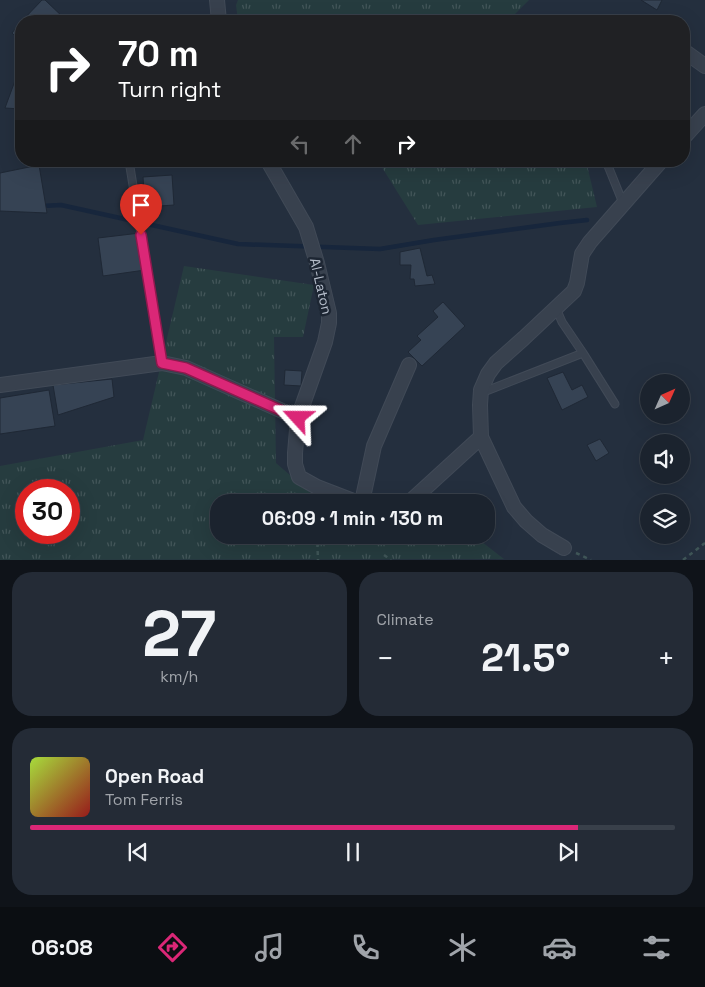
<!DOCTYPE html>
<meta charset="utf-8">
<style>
:root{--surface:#1b232e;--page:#242b36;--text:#f1f3f6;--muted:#a0a4aa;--line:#39404a;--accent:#db2777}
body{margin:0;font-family:"Space Grotesk",sans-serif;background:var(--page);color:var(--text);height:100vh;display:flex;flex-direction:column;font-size:19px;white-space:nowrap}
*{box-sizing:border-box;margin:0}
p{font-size:16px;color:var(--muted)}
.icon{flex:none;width:28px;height:28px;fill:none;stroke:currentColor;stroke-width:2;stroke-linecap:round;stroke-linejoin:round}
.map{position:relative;height:560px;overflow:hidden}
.drawer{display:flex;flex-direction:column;gap:12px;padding:12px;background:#0f1319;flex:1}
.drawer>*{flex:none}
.banner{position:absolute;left:15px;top:15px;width:675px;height:152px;border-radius:20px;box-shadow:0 5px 20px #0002,0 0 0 1px var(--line);background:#202124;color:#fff;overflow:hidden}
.needle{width:32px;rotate:45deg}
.fabs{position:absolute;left:640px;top:374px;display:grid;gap:10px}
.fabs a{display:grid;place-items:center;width:50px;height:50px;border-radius:50%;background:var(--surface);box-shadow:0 5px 20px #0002,0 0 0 1px var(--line);font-size:25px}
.speed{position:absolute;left:15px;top:479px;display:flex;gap:10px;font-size:25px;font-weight:700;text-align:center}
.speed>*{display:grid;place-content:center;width:65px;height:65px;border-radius:50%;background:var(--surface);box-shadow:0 5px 20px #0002,0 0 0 1px var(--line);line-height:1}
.speed .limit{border:8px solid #d22;background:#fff;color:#111}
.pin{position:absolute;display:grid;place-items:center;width:42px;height:42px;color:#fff;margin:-51px -21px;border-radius:50% 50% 50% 0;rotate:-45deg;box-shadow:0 0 5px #0007}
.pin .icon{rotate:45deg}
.me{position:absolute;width:55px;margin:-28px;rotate:294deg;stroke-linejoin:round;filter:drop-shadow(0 0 4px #0008)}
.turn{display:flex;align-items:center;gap:18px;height:105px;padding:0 20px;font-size:22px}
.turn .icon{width:65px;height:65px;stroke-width:2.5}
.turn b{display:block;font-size:35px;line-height:42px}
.lanes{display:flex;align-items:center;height:48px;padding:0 20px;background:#0003;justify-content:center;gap:25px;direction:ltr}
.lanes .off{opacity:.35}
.big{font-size:38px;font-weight:600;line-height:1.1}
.drawer .widget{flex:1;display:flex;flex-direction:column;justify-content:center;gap:8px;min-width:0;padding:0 18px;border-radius:20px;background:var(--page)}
.drawer .dial{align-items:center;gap:0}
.dial b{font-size:65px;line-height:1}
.song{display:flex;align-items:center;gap:15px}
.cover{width:60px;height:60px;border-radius:8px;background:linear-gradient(135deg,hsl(80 70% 55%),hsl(0 70% 35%))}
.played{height:5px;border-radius:2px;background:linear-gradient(90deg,var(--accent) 85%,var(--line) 85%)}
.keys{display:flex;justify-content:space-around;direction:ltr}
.heat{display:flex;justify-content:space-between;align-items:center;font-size:28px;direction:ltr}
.drawer .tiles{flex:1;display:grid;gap:12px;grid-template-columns:1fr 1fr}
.widget:last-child{grid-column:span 2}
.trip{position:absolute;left:210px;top:494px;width:285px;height:50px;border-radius:20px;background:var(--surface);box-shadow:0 5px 20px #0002,0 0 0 1px var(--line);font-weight:600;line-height:50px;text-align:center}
.tab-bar{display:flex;height:80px;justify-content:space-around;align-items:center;background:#0b0e12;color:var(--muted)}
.tab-bar .icon{width:35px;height:35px}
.tab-bar .current{color:var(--accent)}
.tab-bar b{font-size:22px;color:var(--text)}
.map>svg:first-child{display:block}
.grass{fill:url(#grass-tufts);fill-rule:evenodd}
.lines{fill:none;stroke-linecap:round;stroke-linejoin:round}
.stream{stroke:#17263c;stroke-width:4.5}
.building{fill:#364354;stroke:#1f2835}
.lane-casing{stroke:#414a57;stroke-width:9}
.street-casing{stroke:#414a57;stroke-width:16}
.path{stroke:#3f5557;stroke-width:2.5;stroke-dasharray:4 4;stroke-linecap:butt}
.lane{stroke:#38414e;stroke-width:7}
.street{stroke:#38414e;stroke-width:14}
.route-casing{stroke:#8e194d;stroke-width:12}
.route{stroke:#db2777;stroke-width:9}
.labels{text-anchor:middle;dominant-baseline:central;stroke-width:5;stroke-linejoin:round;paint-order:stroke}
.street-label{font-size:14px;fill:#b4bcc9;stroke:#1d2633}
</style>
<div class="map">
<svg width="705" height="560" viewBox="0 0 705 560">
<defs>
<pattern id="grass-tufts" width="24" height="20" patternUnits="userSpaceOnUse" patternTransform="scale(1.25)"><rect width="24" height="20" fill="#263c3f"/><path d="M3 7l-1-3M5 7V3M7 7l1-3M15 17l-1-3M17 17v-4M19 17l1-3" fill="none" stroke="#435659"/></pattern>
</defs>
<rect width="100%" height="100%" fill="#242f3e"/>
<path class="grass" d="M238 0H529L508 21H238L236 5Z
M378 161H586L597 207 418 225Z
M184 266 314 285 303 337H274L276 463 321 502H219V535H473L504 559 0 560V466L143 440ZM26 490H69V532H26Z"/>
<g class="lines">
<path class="stream" d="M42 206 61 205 238 244 380 249 434 240 560 223 587 220"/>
</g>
<path class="building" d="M42 0H45L66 20 65 21H22Z
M641 0H662L657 10Z
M21 22V42L12 33Z
M16 78 21 79V109L5 108Z
M39 165 47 213 0 211V173Z
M172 175 174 205 145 207 143 177Z
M140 233 145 270 103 276 98 238Z
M420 248 427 276 432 275 435 284 415 286 414 279H410L411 265H400V252Z
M443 302 465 326 422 366 408 352 421 340 417 336 438 317 433 311Z
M285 370 302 371 301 386 284 385Z
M563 372 572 390 582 385 588 397 562 410 547 378Z
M112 379 114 397 58 415 53 385Z
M49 390 55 426 0 434V398Z
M600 439 609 453 596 461 587 445Z"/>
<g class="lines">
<defs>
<path id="lane" d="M129 161 162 363
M606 161 623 203
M556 308 562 322 583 353 615 404
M481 393 583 353"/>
<path id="street" d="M217 0 219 21
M684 51 705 66
M684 137 705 114
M268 161 306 227 317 263 329 313V323L325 342 298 418 295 453V464L299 477 317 487 356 502
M0 385 162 363 186 368 298 418
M362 502 374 446 409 365
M408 502 412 500 481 437
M564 548 542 535 526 521 514 507 481 437 480 405 481 390 488 374 496 363 524 338 574 291 577 283 582 254 590 242 661 161"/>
</defs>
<use href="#lane" class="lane-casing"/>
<use href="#street" class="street-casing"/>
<path class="path" d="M317 535 318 560
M576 553 591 560
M384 555 391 560
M683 560 705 543"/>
<use href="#lane" class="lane"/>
<use href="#street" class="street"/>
</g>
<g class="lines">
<defs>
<path id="route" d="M141 235 162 363 186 368 298 418"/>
</defs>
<use href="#route" class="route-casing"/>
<use href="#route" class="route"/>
</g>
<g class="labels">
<g class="street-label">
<text transform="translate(321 286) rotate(77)">Al-Laton</text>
</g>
</g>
</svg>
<div class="fabs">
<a><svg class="needle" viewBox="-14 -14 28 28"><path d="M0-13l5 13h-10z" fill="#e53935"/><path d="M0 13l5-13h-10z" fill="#a0a4aa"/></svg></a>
<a><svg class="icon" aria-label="sound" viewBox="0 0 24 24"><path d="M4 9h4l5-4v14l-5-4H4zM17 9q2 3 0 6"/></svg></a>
<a><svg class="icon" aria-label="layers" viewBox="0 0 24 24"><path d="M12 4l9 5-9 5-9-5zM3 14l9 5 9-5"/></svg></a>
</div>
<div class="speed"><div class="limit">30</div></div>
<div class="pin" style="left:141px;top:235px;background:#d93025"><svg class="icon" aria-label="arrive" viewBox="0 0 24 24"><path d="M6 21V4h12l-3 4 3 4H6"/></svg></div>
<svg class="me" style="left:298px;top:418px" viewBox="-20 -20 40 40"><path d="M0-17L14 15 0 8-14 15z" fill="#db2777" stroke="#fff" stroke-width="4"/></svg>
<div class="trip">06:09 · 1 min · 130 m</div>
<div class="banner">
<div class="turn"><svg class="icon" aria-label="right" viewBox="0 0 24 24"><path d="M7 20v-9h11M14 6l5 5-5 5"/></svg><div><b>70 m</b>Turn right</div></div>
<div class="lanes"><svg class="icon off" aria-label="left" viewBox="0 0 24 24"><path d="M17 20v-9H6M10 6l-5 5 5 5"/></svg><svg class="icon off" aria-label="ahead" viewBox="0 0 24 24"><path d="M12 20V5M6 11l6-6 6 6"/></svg><svg class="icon" aria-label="right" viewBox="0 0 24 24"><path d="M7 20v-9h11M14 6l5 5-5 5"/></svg></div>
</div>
</div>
<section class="drawer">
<div class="tiles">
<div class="widget dial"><b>27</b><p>km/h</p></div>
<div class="widget"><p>Climate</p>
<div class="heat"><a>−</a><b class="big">21.5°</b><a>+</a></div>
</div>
<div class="widget">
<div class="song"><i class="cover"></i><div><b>Open Road</b><p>Tom Ferris</p></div></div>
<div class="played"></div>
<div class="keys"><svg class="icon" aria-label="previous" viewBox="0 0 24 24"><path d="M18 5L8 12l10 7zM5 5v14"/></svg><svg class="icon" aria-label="pause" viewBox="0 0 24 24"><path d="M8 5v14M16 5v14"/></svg><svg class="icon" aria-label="next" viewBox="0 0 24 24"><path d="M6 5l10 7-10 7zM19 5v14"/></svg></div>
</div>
</div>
</section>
<nav class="tab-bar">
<b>06:08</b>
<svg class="icon current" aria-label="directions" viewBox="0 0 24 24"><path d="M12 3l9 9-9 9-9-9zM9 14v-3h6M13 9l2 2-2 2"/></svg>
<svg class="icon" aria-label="music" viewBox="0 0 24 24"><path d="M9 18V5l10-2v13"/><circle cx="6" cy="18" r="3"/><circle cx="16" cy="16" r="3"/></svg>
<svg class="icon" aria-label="phone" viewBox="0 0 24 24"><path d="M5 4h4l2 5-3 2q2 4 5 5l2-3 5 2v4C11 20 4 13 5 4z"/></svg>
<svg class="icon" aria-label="climate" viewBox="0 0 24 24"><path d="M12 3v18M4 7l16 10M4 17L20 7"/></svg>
<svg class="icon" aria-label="car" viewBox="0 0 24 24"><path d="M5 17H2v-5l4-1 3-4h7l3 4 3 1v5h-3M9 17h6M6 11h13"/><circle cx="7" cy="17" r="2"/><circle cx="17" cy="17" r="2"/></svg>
<svg class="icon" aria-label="filters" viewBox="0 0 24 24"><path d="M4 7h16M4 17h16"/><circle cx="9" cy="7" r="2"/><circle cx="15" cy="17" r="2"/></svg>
</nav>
